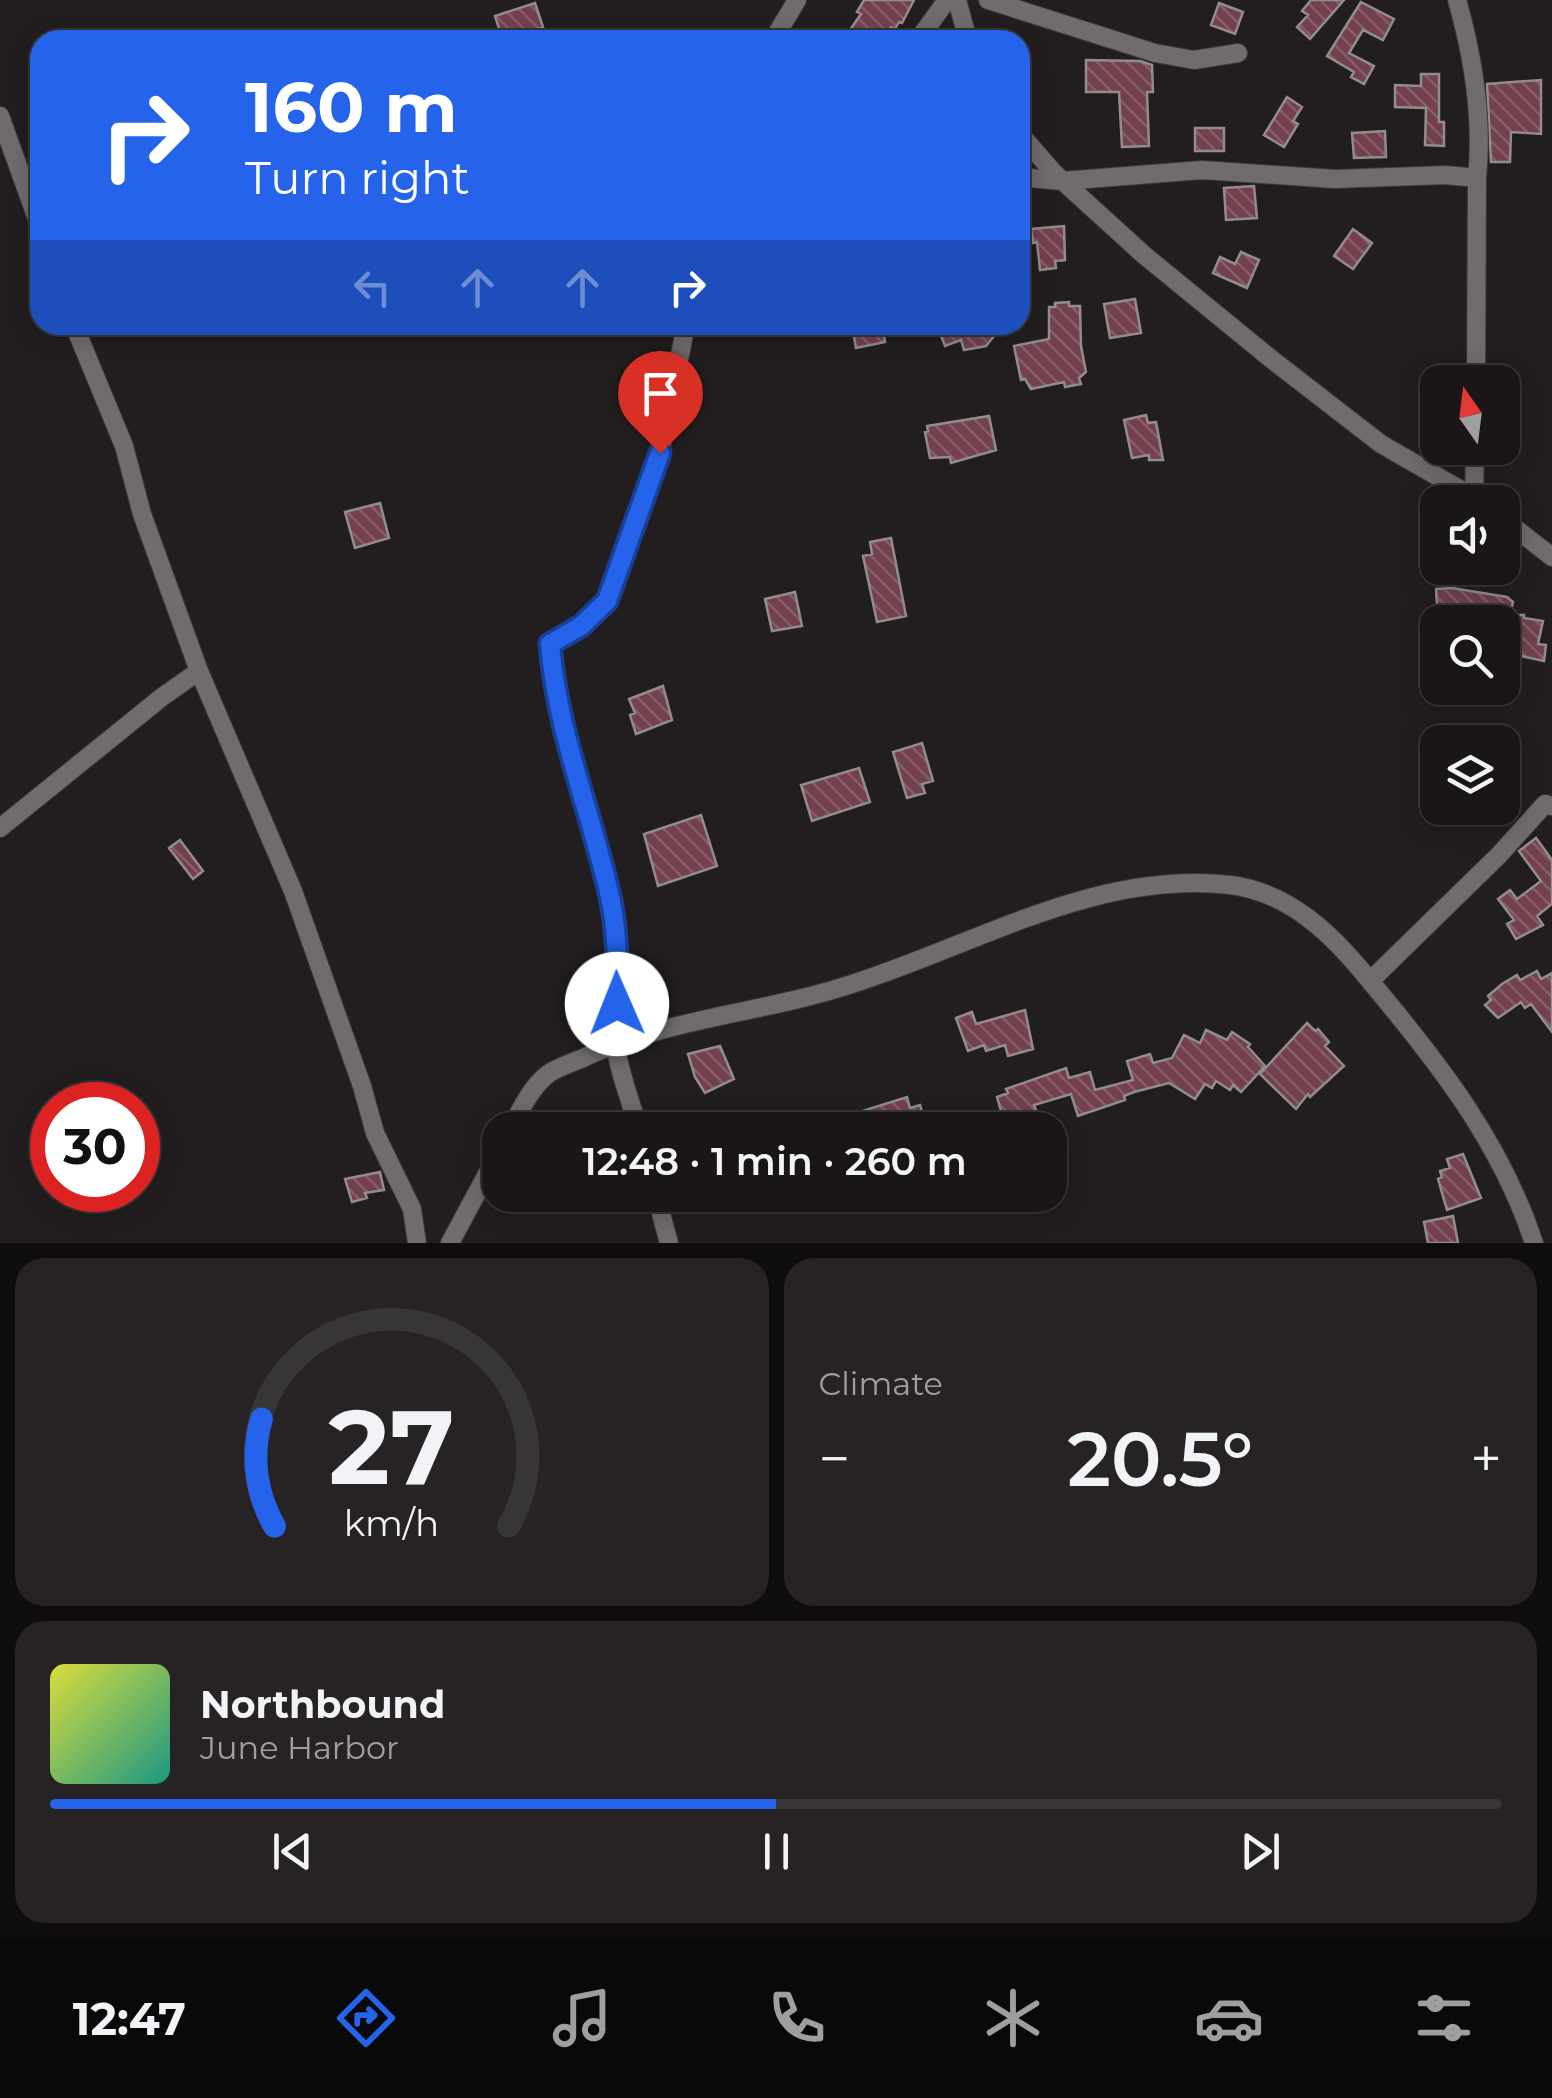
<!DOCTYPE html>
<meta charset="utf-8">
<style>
:root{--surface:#1a1617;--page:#272324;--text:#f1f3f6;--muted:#9f9fa1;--line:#383536;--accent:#2563eb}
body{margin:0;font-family:Montserrat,sans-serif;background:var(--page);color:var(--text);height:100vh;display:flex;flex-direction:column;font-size:38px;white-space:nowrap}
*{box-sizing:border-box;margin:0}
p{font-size:32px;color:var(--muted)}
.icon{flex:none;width:55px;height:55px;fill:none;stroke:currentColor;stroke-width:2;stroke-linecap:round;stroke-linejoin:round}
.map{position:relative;height:1243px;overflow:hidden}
.panel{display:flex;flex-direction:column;gap:15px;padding:15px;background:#0e0c0d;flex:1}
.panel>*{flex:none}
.guide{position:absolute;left:30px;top:30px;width:1000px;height:305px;border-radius:30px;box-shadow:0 5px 25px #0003,0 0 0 2px var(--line);background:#2563eb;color:#fff;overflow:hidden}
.needle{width:65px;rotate:346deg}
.fabs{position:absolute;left:1420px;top:365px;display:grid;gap:20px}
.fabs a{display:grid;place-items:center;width:100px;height:100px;border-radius:20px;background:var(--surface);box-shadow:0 5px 25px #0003,0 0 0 2px var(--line);font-size:50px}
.speed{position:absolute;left:30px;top:1082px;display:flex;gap:20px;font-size:50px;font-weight:700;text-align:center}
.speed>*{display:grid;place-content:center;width:130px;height:130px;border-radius:50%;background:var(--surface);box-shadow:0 5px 25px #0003,0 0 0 2px var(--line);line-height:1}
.speed .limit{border:15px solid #d22;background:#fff;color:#111}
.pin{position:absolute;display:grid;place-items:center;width:85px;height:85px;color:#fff;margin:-102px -42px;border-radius:50% 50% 50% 0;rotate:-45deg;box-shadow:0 0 10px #0007}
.pin .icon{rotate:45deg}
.me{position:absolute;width:110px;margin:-55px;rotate:359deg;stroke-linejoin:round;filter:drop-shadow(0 0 8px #0008)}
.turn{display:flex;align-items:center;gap:35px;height:210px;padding:0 50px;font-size:45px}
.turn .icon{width:130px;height:130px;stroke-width:2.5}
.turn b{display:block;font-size:70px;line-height:85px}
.lanes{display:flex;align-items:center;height:95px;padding:0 50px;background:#0003;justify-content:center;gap:50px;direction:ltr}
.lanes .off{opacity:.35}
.big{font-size:75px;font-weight:600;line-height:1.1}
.panel .card{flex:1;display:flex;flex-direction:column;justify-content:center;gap:15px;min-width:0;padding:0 35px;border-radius:30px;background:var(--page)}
.panel .dial{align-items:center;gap:0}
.dial svg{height:260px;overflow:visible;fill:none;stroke:var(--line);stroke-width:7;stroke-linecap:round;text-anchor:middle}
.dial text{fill:var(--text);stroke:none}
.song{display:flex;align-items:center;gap:30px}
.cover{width:120px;height:120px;border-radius:15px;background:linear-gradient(135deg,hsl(60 70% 55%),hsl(170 70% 35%))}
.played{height:10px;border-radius:5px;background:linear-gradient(90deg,var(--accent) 50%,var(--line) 50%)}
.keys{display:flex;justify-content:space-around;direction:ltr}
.heat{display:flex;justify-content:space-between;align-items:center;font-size:55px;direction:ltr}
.panel .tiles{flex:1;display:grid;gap:15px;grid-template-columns:1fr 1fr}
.card:last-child{grid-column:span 2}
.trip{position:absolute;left:482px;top:1112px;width:585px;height:100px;border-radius:30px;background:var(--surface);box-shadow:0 5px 25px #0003,0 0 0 2px var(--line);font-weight:600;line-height:100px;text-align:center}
.tab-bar{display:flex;height:160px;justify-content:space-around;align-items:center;background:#0a0909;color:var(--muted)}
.tab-bar .icon{width:70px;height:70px}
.tab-bar .selected{color:var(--accent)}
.tab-bar b{font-size:45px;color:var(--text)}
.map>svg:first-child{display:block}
.building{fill:url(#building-back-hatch);stroke:#918d8e;stroke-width:2.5}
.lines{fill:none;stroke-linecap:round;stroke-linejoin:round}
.minor-casing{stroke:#3c3a3a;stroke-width:20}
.minor{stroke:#706c6d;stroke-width:18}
.route-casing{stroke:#184099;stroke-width:25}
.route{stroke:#2563eb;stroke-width:18}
</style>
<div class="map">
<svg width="1552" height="1243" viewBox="0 0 1552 1243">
<defs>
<pattern id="building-back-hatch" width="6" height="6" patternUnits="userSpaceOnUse" patternTransform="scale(2.5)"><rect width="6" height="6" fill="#73414e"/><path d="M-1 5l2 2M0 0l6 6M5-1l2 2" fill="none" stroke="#875c68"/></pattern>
</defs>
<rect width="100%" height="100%" fill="#221e1f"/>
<path class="building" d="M864 0H914L902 23 899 22 895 29 891 27 887 40H843L861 14 857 12Z
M1311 0H1344L1310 39 1297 27 1308 15 1302 11Z
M1361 2 1394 19 1383 40 1363 30 1349 53 1374 66 1364 84 1351 77 1354 72 1327 56Z
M535 3 543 27 538 29 541 37 509 40 507 34 501 35 495 16Z
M1219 3 1243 12 1235 34 1211 25Z
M1086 60 1140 61 1152 65 1153 92H1147L1149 146 1122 147 1119 92H1086Z
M1421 74H1439V122H1444V146L1425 145 1426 108 1395 107V85L1421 86Z
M1541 80V134L1511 132 1510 162H1491L1487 84Z
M1287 97 1302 107 1293 121 1298 124 1284 147 1264 135Z
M1195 128H1224V151H1195Z
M1385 131 1386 157 1354 158 1352 133Z
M1254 186 1257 218 1226 220 1224 188Z
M1064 226 1065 260 1055 261 1056 268 1040 270 1037 242 1033 243 1031 229Z
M1353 229 1372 243 1353 269 1334 256Z
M1241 252 1259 260 1247 288 1213 273 1220 257 1235 264Z
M1135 299 1141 333 1110 338 1104 304Z
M1069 302V306H1080L1081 346 1086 372 1079 378 1081 384 1065 387 1064 382 1031 389 1025 379 1021 380 1014 346 1049 339V307H1055V303Z
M852 325H882L885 342 856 348Z
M937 325H1003L986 346 964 350 961 340 945 346Z
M1146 415 1148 423 1156 422 1163 460H1149V455L1132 458 1124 420Z
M989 416 996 450 951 463 950 457 930 458 925 432 928 431 927 426Z
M380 503 389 538 355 548 345 512Z
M891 538 906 616 877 622 863 556 872 554 870 542Z
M1452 588 1507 597 1513 602 1510 615H1524V618L1543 621 1538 644 1546 645 1544 661 1502 652V622H1438L1436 589Z
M795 592 802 626 772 631 765 599Z
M663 686 672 720 636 734 630 715 635 713 629 699Z
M922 743 933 781 922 784 925 793 907 798 893 752Z
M859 768 870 802 812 821 801 785Z
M701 815 717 866 658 886 644 834Z
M1536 838 1552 860V904L1537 916 1543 925 1516 939 1507 924 1514 920 1498 899 1510 890 1517 899 1541 881 1519 851Z
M180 840 203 871 193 879 169 848Z
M1537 971 1541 979 1552 973V1032L1531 1004 1525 1008 1521 1002 1498 1018 1485 1005 1491 1000 1488 996 1502 984 1517 975 1520 980Z
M1025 1010 1033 1049 1008 1056 1005 1045 986 1051 984 1045 968 1051 956 1018 972 1012 976 1024Z
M1307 1023 1315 1031 1318 1029 1329 1042 1325 1046 1344 1066 1310 1097 1308 1094 1296 1109 1260 1074Z
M1206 1030 1227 1040 1232 1032 1250 1044 1248 1047 1265 1066 1241 1092 1233 1085 1230 1090 1216 1081 1212 1088 1205 1084 1195 1099 1169 1083 1134 1092 1124 1096 1125 1100 1078 1116 1071 1094 1034 1105 1040 1120 1025 1125 1021 1112 1003 1118 997 1097 1008 1093 1006 1089 1066 1068 1069 1078 1090 1072 1095 1090 1133 1080 1127 1061 1150 1054 1153 1063 1172 1058 1184 1035 1200 1043Z
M720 1046 734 1079 705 1093 695 1077 688 1054Z
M907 1097 910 1108 920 1105 924 1119 885 1130H864L859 1112Z
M1463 1154 1481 1198 1447 1210 1438 1179 1442 1177 1440 1171 1450 1168 1447 1159Z
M380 1172 384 1190 365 1193 367 1198 352 1202 345 1179Z
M1453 1216 1458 1243H1428L1424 1222Z"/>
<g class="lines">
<defs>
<path id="minor" d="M957 0 968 40
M988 0 1155 53 1194 60 1238 53
M1457 0C1473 56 1483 119 1477 178L1476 382
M773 40 797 0
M918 40 947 0
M0 116 40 227
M1020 134 1055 174 1144 255 1270 358 1381 444 1482 502
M1020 177 1062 181 1202 170 1335 179 1446 175 1477 178
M74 325 124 446 142 514 199 671 293 891 362 1086 375 1133 412 1209 417 1243
M1474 496 1475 448
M1502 518 1552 557
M0 828 162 697 199 671
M1370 981C1437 1061 1501 1142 1534 1243
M510 1130C520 1111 531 1087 548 1074 558 1067 572 1063 583 1058 667 1018 764 1013 852 984 975 945 1096 870 1230 885 1290 892 1334 936 1370 981L1499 855 1545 804 1552 806
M639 1130C631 1102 618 1070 615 1041 611 993 621 946 610 896 590 811 557 732 550 644 576 629 599 615 614 589L660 453 686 325
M656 1195 669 1243
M450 1243 500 1150"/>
</defs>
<use href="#minor" class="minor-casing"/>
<use href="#minor" class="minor"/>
</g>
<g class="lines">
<defs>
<path id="route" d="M617 1004C617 969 618 931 610 897 591 811 557 732 550 644L581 626 607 601 660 453"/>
</defs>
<use href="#route" class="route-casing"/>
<use href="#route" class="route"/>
</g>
</svg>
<div class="fabs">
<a><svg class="needle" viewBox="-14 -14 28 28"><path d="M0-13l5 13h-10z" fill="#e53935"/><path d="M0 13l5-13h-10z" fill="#9f9fa1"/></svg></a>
<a><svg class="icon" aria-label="sound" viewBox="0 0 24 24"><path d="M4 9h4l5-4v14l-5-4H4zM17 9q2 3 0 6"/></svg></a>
<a><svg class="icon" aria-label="search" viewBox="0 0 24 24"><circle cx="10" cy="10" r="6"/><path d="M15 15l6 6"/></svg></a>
<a><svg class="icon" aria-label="layers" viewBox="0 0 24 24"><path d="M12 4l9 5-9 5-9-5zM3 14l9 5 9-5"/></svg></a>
</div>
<div class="speed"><div class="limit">30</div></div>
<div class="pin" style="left:660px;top:453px;background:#d93025"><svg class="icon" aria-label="arrive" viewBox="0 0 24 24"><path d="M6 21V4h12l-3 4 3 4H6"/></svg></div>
<svg class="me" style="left:617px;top:1004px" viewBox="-20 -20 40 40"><circle r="19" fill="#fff"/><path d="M0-13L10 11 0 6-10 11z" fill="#2563eb"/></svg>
<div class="trip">12:48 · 1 min · 260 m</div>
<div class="guide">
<div class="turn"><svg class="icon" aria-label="right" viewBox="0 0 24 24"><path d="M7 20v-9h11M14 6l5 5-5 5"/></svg><div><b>160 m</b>Turn right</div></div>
<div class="lanes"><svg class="icon off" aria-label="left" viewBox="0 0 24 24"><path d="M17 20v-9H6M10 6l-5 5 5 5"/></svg><svg class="icon off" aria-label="ahead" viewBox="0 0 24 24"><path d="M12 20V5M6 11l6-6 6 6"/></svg><svg class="icon off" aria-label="ahead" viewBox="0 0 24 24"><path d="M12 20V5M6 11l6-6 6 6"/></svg><svg class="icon" aria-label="right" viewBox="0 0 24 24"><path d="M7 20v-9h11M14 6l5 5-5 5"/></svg></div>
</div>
</div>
<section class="panel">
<div class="tiles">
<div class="card dial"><svg viewBox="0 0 100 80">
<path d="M14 69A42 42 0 1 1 86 69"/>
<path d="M14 69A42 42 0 0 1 10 36" stroke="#2563eb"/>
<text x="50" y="56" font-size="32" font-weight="700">27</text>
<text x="50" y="72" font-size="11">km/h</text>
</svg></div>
<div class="card"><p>Climate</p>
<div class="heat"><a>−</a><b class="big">20.5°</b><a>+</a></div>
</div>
<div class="card">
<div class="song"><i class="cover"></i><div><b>Northbound</b><p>June Harbor</p></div></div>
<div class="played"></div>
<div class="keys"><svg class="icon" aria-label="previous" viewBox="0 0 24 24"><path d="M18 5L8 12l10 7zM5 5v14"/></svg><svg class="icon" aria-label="pause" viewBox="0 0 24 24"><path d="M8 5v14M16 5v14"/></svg><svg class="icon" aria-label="next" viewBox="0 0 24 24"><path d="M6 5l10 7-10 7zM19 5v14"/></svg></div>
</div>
</div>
</section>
<nav class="tab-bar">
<b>12:47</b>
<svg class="icon selected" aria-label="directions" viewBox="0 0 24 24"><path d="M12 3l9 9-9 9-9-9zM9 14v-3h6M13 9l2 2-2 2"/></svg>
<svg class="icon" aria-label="music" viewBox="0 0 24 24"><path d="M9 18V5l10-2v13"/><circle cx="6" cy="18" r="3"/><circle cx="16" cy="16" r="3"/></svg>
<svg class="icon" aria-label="phone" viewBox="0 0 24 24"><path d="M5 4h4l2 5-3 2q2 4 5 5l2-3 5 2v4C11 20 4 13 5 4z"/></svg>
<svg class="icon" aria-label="climate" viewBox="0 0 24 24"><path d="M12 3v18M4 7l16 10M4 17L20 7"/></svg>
<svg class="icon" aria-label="car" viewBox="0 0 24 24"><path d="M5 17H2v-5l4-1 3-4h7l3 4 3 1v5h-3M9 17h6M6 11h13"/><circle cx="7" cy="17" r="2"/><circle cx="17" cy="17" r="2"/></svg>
<svg class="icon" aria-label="filters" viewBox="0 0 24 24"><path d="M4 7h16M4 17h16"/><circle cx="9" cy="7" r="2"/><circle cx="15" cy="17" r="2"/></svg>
</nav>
